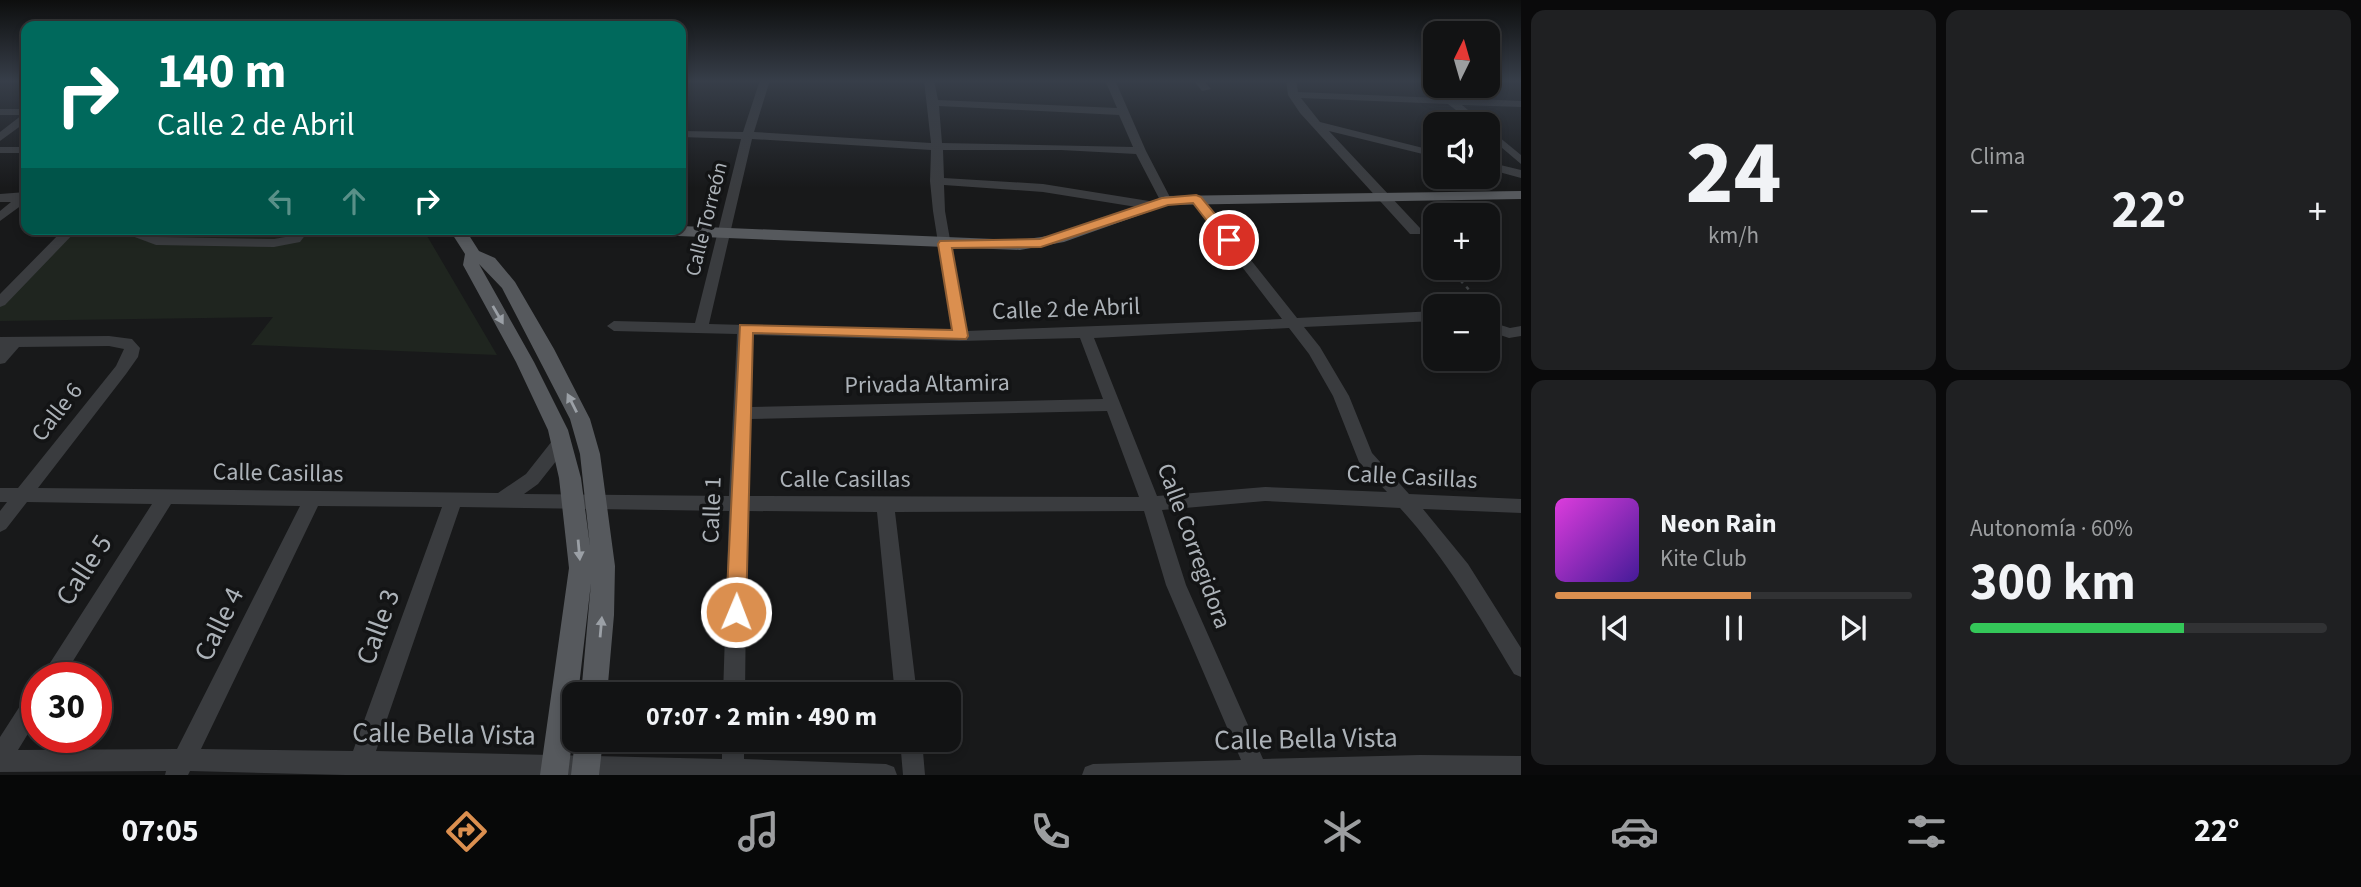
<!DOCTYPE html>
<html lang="es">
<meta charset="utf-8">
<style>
:root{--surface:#121314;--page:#1f2022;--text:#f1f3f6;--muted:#9c9ea0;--line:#313234;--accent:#db8f4f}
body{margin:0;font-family:"Source Sans 3",sans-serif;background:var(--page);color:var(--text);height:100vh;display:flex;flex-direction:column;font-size:26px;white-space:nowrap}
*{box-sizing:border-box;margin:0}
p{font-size:23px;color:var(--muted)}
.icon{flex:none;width:38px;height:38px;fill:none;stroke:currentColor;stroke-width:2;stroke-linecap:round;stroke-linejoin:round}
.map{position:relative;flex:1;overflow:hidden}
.sheet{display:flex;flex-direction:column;gap:10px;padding:10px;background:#0a0a0b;width:840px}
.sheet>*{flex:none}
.guide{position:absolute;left:21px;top:21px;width:665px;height:214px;border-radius:14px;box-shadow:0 4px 10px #0003,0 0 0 2px var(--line);background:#00695c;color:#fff;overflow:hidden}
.needle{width:46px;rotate:5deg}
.buttons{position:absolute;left:1423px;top:21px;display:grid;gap:14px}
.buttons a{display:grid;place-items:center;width:77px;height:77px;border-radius:14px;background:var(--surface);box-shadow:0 4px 10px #0003,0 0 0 2px var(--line);font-size:35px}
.speed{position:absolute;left:21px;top:662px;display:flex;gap:14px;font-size:35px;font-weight:700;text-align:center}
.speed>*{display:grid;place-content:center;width:91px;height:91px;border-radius:50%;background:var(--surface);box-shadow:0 4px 10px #0003,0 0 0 2px var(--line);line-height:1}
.speed .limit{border:10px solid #d22;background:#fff;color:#111}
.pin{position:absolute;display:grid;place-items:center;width:60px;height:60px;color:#fff;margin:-30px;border:4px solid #fff;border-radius:50%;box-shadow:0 2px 7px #0007}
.me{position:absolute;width:77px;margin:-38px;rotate:1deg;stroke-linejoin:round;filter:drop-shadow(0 0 5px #0008)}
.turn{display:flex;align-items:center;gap:24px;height:147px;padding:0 21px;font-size:32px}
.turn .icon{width:91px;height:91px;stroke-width:2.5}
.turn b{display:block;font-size:49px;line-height:60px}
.lanes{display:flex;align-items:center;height:66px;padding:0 21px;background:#0003;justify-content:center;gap:35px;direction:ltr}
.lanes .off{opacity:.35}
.big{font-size:52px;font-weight:700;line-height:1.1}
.sheet .tile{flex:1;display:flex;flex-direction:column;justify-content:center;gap:10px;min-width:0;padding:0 24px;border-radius:14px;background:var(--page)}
.sheet .dial{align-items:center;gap:0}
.dial b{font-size:91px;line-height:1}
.song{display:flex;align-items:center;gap:21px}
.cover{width:84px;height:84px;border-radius:10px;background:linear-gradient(135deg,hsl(300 70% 55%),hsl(260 70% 35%))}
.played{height:7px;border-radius:4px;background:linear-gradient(90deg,var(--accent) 55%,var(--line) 55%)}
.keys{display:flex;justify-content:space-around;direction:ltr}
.heat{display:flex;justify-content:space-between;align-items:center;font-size:38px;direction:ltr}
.charge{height:10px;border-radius:5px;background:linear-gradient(90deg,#34c759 60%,var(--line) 0)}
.sheet .tiles{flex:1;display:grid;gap:10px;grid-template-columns:repeat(2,1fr)}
.trip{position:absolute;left:562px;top:682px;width:399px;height:70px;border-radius:14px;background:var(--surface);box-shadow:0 4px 10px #0003,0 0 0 2px var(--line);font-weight:700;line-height:70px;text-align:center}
.dock{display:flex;height:112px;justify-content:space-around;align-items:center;background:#070808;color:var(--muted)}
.dock .icon{width:49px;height:49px}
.dock .selected{color:var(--accent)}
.dock b{font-size:32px;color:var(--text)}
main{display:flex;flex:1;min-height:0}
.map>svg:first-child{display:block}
.green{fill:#1f251f}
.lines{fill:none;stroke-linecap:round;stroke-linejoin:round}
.path-far1{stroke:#404346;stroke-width:2;stroke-dasharray:2.5 3.5;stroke-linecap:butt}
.path{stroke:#404346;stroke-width:2.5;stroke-dasharray:3.5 5;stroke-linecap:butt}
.minor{fill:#3a3c3f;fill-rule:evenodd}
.major{fill:#56595d;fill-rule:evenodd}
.oneway{fill:#9ba0a6}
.route{fill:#db8f4f;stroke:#8e5d33;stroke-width:2}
.labels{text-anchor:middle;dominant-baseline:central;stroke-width:7;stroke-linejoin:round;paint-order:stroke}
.far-street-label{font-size:21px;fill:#acb2b8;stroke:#131415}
.street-label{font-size:24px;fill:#acb2b8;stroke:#131415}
.near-street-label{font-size:28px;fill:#acb2b8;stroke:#131415}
</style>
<main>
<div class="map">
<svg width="1521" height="775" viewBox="0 0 1521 775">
<rect width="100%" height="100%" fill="#18191a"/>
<path class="green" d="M78 229H423L497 355 251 345 273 317 0 321V304Z"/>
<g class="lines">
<path class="path-far1" d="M1423 239 1435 252"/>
<path class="path" d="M1449 268 1484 306"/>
<path class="minor" d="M760 80H770L754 132 931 143 924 80H934L938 100 1117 108 1105 80H1115L1146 151 1172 201 1170 204H1162L1136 154 1061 150H943L944 178 1043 184 1149 201 1155 205 1149 209 1043 192 944 185 945 211 966 331 1282 319 1190 199 1196 195 1200 196 1297 318 1435 311V321L1304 327 1320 347 1349 396 1372 453 1409 494 1521 499V513L1423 509 1468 564 1521 648V677L1514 674C1479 616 1446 558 1400 508L1265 501 1162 510 1186 585 1263 759 1420 755 1521 756V775H1082L1085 767 1093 764 1241 760 1166 585 1144 511 895 512 917 695H895L877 512 747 511 745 695H723L729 511 460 507 376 751 722 759V740H744V759L886 764 894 767 897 775H345L190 771 188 775H165L166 771 0 772V737L29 692 37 689V719L18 750 177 749 300 506 171 504 63 677H41L152 504 27 502 6 529 0 532V511L7 502H0V488H18L116 366 124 349 109 346 19 347 5 363 0 364V337L109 336 132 339 140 348 138 357 126 374 38 488 498 493 526 474 556 436H568L570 441 568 446 538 484 524 494 729 496 737 334 614 331 607 326 614 321 695 323 741 139 681 137V131L743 132ZM939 106 1119 115 1133 147 942 143ZM752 139 931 150 930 181 933 211 952 331 709 324ZM1289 328 1309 354 1333 396 1359 462 1387 492 1265 487 1157 496 1094 338ZM752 335 960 341 1080 338 1103 399 750 407ZM1107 411 1139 497 747 496 750 419ZM318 506 442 507 353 751 201 749Z
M1193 80H1203L1211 89 1202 91Z
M1286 80H1296L1298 92 1440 98 1419 80H1430L1454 98 1521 101V107L1462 105 1485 124H1474L1448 104 1301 98 1320 122 1435 151V157L1329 131 1420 228V234H1410L1300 113 1288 95Z
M0 109H26V122L0 141V132L22 115H0Z
M1488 128 1521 155V164L1488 136Z
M0 147H26V153H0Z
M1488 162 1521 170V178L1488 169Z
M26 192V202L0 221V211L11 202H0V194Z
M64 229H78L5 305 0 307V294Z
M131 229H143L158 237 274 239 291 236 297 229H310L300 242 274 247 156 245 132 236Z
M1488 321 1510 328 1521 326V336L1509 338 1488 331Z
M900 740H922L925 775H903Z"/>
<path class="major" d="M1521 191V199L1168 205 1064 242 1020 250 629 234 621 229H681V226L1020 240 1055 235 1166 196Z
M449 229H465L479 251 495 258 515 282 554 349 590 419 600 454 615 566 614 615 607 695H581L591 583 578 695H574V724L568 775H540L569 568 559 478 548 430 516 362 463 265 465 254ZM479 264 502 288 570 419 580 454 590 546 581 478 568 430 534 362Z
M575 740H603L599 775H571Z"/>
</g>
<defs><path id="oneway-solid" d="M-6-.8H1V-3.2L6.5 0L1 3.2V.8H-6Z" transform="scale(1.75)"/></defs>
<g class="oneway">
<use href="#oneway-solid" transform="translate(498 315) rotate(60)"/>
<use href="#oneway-solid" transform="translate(572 403) rotate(-117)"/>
<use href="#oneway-solid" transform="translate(579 550) rotate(85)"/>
<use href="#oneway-solid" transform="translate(601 627) rotate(-85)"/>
</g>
<linearGradient id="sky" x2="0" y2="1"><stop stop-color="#0d0e0e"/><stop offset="0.43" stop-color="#373e49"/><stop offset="1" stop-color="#373e49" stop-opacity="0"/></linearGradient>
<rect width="1521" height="188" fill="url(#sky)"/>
<path class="route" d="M1196 195 1201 197 1234 237V243H1224L1193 203 1168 205 1041 247 952 248 968 336 966 339 753 333 746 612 743 619 736 622 729 619 726 612 740 325 952 330 938 244 940 241 1040 239 1162 198Z"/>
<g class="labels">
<g class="far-street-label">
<text transform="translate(706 219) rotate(-76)">Calle Torreón</text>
</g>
<g class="street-label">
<text transform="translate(1066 309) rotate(-2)">Calle 2 de Abril</text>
<text transform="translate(927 384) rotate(-1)">Privada Altamira</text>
<text transform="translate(57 412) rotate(-52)">Calle 6</text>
<text transform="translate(278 473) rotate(1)">Calle Casillas</text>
<text transform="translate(1412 477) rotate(3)">Calle Casillas</text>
<text x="845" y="479">Calle Casillas</text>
<text transform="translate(712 510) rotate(-88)">Calle 1</text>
<text transform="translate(1194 546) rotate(70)">Calle Corregidora</text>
</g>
<g class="near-street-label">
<text transform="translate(84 570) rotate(-57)">Calle 5</text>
<text transform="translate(219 624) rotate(-64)">Calle 4</text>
<text transform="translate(378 627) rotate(-70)">Calle 3</text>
<text transform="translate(444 734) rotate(1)">Calle Bella Vista</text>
<text transform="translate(1306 739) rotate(-1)">Calle Bella Vista</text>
</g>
</g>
</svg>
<div class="buttons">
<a><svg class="needle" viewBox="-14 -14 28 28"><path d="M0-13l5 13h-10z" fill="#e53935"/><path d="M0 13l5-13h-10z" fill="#9c9ea0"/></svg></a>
<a><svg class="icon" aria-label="sound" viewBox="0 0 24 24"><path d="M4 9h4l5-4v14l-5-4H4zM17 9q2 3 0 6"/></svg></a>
<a>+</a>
<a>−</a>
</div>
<div class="speed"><div class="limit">30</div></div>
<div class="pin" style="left:1229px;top:240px;background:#d93025"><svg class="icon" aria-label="arrive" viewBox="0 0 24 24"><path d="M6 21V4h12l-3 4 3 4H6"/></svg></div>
<svg class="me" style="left:736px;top:612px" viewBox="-20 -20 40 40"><circle r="17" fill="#db8f4f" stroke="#fff" stroke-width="3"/><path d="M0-11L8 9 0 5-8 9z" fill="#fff"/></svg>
<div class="trip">07:07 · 2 min · 490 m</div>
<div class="guide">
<div class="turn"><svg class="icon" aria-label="right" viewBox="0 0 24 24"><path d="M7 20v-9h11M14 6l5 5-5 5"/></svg><div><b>140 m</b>Calle 2 de Abril</div></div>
<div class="lanes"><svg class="icon off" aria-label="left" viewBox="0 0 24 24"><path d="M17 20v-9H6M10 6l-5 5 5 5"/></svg><svg class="icon off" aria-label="ahead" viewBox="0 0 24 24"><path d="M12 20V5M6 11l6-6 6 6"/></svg><svg class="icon" aria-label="right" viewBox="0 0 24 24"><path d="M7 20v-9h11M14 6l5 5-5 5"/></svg></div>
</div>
</div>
<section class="sheet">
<div class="tiles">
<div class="tile dial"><b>24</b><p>km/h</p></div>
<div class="tile"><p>Clima</p>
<div class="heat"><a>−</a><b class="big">22°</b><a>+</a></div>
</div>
<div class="tile">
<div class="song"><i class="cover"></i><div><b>Neon Rain</b><p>Kite Club</p></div></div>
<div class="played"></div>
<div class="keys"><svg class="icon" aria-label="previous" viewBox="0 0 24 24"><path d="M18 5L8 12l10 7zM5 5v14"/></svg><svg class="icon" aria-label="pause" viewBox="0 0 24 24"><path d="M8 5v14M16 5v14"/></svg><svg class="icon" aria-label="next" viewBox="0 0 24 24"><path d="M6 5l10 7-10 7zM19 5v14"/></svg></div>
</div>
<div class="tile"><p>Autonomía · 60%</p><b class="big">300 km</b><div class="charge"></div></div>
</div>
</section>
</main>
<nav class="dock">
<b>07:05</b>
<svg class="icon selected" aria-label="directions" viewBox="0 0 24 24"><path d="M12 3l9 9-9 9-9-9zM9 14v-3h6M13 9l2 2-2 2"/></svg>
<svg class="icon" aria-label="music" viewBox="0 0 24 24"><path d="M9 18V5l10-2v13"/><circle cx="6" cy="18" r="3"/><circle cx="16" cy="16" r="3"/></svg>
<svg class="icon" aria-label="phone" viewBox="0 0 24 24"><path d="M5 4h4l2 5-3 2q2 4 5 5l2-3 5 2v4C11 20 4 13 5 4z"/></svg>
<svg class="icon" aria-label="climate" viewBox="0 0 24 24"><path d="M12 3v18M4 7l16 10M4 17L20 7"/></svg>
<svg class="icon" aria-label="car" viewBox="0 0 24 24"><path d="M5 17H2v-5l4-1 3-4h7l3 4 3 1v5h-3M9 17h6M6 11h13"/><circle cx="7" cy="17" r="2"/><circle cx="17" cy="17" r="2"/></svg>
<svg class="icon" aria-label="filters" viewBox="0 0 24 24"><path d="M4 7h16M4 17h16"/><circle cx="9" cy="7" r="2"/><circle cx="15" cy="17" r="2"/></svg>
<b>22°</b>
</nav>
